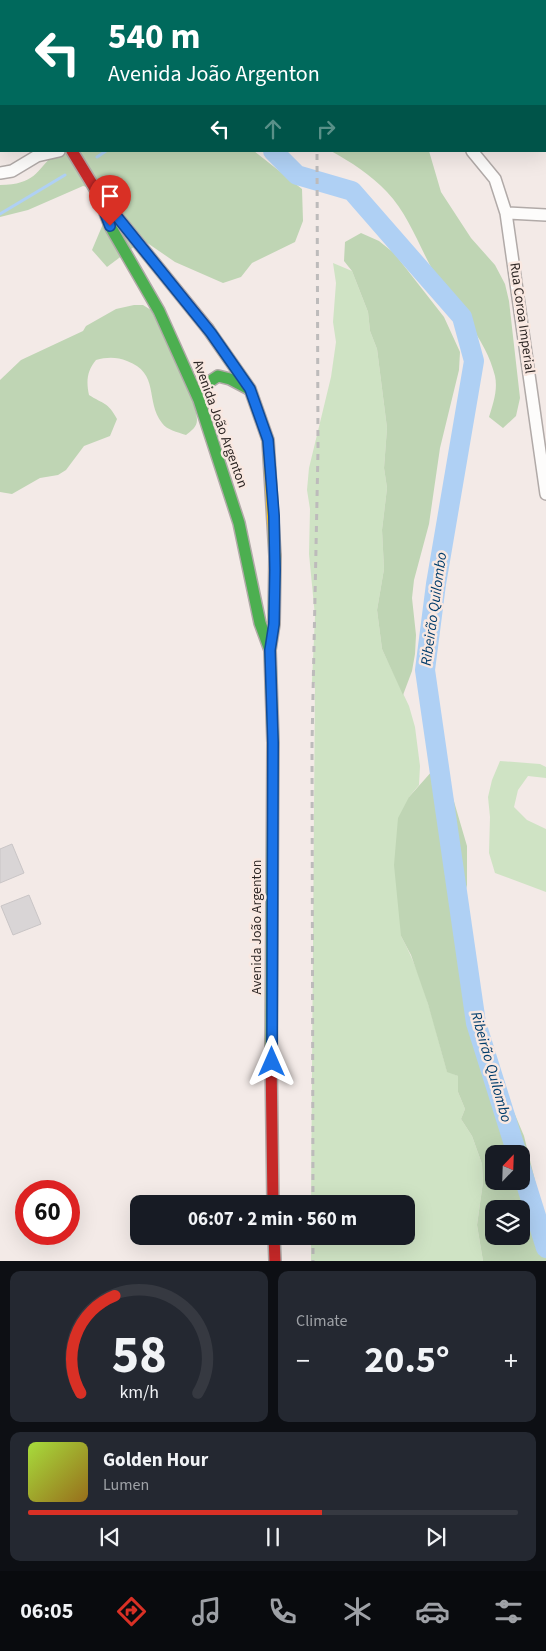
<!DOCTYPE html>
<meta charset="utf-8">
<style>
:root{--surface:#171b24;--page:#242831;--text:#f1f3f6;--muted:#9ea1a6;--line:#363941;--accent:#d93025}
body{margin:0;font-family:"Source Sans 3",sans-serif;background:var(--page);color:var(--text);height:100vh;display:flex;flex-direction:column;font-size:19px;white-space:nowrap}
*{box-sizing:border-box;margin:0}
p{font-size:16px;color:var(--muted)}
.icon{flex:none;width:28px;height:28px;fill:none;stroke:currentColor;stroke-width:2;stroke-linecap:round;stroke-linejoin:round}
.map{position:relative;height:1261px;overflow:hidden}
.details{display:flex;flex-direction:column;gap:10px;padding:10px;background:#0d0f14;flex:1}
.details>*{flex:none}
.banner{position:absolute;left:0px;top:0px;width:546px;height:152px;box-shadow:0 5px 20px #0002;background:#00695c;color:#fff;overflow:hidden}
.needle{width:32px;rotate:23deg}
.tools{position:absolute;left:485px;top:1145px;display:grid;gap:10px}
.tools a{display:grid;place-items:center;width:45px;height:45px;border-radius:10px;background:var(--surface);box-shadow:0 5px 20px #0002;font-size:25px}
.speed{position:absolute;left:15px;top:1180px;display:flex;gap:10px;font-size:25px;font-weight:700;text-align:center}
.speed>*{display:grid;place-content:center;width:65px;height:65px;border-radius:50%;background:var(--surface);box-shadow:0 5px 20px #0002;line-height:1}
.speed .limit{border:8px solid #d22;background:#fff;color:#111}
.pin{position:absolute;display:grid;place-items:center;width:42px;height:42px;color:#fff;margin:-51px -21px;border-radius:50% 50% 50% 0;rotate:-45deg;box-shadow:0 0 5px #0007}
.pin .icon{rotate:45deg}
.me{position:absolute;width:55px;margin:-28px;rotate:0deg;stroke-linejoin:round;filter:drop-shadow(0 0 4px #0008)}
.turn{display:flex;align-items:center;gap:18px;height:105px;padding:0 25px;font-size:22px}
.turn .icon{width:65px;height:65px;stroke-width:2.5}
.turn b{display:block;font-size:35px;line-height:42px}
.lanes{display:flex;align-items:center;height:48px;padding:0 25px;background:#0003;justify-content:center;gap:25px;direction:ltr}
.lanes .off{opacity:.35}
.big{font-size:38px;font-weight:700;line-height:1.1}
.details .card{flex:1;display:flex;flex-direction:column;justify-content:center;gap:8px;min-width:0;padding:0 18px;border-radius:10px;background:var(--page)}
.details .dial{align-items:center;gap:0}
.dial svg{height:130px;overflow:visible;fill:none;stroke:var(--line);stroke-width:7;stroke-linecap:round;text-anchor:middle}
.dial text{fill:var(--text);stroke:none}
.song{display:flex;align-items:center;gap:15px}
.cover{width:60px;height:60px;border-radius:8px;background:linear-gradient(135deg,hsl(80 70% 55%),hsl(40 70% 35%))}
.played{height:5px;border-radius:2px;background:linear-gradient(90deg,var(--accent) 60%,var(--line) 60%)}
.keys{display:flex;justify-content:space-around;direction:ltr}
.heat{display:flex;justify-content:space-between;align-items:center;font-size:28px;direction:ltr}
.details .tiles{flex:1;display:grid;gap:10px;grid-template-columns:1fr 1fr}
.card:last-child{grid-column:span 2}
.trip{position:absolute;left:130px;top:1195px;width:285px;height:50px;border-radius:10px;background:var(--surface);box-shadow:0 5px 20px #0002;font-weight:700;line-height:50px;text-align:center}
.tabs{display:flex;height:80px;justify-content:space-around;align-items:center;background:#090b0e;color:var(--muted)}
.tabs .icon{width:35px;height:35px}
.tabs .selected{color:var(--accent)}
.tabs b{font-size:22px;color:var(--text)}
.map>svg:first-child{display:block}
.green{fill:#cfe3c4}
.forest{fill:#bfd5b4;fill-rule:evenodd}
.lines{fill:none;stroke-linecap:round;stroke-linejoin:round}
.stream{stroke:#afd0f4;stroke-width:3}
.river{stroke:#afd0f4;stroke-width:20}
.building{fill:#d9d5d6;stroke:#c9c5c6}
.street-casing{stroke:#b1aaa8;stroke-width:14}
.fast-casing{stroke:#b1aaa8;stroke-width:14}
.slow-casing{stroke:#b1aaa8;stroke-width:14}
.jam-casing{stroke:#b1aaa8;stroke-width:14}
.street{stroke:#fdfcfb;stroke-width:11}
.fast{stroke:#4caf50;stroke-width:11}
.slow{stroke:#ffc107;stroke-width:11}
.jam{stroke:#c62828;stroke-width:11}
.rail{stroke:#bdbbbb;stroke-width:3;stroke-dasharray:6 6;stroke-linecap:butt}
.route-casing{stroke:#114b97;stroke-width:12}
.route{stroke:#1a73e8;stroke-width:9}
.labels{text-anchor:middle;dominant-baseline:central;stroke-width:5;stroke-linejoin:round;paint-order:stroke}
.street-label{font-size:14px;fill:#2d2624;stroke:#f9e8e1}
.water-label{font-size:15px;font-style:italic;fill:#003c6b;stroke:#f9e8e1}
</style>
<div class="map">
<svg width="546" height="1261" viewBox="0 0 546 1261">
<rect width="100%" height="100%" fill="#f3eae7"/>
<path class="green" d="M333 263 352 271 368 312 370 331 377 349 387 428 384 468 387 488 382 530 384 569 377 610 382 649 409 706 415 727 420 766 419 785 409 797 401 936C424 978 434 1026 447 1071L458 1076V1092L465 1109 461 1119 472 1136 482 1164 483 1182 477 1225 483 1261H311V1236H406V1204H311L315 683 312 682 315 616 309 554 310 509 307 490 309 468 331 377 336 342 333 322 336 283Z
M500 761 540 764 546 767V778L528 776 518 790 514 807 527 820 546 829V892L495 873 489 853 490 817 488 797 492 780Z"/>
<path class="forest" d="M57 151H254L302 189 303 221 295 242 252 263 241 277 223 283 175 262 143 240 107 267 92 250 108 212 103 191 83 186 28 210 0 217V185C36 184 34 173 57 151Z
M331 151H429L441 192 471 238 495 265 505 284 509 301 520 398 516 416 503 428 489 417C493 404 498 390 495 376 486 338 455 307 435 274 419 247 409 215 387 192 371 175 351 162 331 151Z
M361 233 379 241 394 253 444 317 460 352 459 370 440 448 429 524 414 580 412 598 416 635 415 654 412 671 403 695 382 649 377 610 384 569 382 530 387 488 384 468 387 428 377 349 370 331 368 312 352 271 344 261 345 242Z
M134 305H143L151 310C163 334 197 396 197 420 197 427 191 431 186 435 177 432 167 430 162 423 145 401 160 373 127 361 117 357 107 357 96 360 87 371 86 381 89 395 103 404 108 402 117 419L110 436 84 446 66 470 58 475 40 478 12 494 0 492V380L21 360 83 331 86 326 116 309Z
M433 770 442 773 448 781 467 846V885L460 914 464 954 480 1013 487 1048 524 1136 546 1225V1261H483L477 1225 483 1182 482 1164 472 1136 461 1119 465 1109 458 1092V1076L447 1072 428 1004 411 955 401 936 394 865 398 818 409 797ZM494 1154H521V1181H494ZM494 1209H521V1236H494Z"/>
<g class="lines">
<path class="stream" d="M97 157 106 151
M0 214 65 175"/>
<path class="river" d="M236 0V1
M273 151 297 175 352 191 462 317 474 361 436 584 425 670 476 1023 517 1154
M521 1168 546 1248"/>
</g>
<path class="building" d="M12 844 24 873 0 883V849Z
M29 895 41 924 13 935 1 906Z"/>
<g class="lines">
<defs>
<path id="street" d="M383 0V1
M0 99 1 100
M545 102H546
M472 151 495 179 506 213 546 494
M0 173 12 171 37 156 59 151
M506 213 546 215"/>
<path id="fast" d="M101 202 110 226 159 311 199 400 239 523 260 623 270 650
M199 400 209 382 218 376 230 379 247 388
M271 1058 273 743 270 650 274 624 275 556"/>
<path id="slow" d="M0 38 1 40
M208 329 250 389 268 440 275 556"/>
<path id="jam" d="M72 151 97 192 208 329
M271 1058 273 1204
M274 1236 275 1261"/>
</defs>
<use href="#street" class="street-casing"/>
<use href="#fast" class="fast-casing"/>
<use href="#slow" class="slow-casing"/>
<use href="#jam" class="jam-casing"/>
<use href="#street" class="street"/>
<use href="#fast" class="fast"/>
<use href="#slow" class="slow"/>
<use href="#jam" class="jam"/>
<path class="rail" d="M315 0V1
M313 1204 312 744 318 450 317 151
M313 1236V1261"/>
</g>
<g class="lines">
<defs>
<path id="route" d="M110 226 97 192 211 333 250 389 268 440 274 516 275 570 274 624 270 650 273 743 272 1062"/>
</defs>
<use href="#route" class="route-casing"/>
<use href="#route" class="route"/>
</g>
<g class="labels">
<g class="street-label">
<text transform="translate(522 318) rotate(82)">Rua Coroa Imperial</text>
<text transform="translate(220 424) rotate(70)">Avenida João Argenton</text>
<text transform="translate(257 927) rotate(-90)">Avenida João Argenton</text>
</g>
<g class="water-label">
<text transform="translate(434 609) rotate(-82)">Ribeirão Quilombo</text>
<text transform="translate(491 1067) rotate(74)">Ribeirão Quilombo</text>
</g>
</g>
</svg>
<div class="tools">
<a><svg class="needle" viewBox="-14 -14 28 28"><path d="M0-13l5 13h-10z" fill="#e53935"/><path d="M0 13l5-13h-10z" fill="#9ea1a6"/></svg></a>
<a><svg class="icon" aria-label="layers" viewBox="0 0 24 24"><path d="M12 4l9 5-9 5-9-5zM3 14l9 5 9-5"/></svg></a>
</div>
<div class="speed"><div class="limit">60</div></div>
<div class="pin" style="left:110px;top:226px;background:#d93025"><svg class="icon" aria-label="arrive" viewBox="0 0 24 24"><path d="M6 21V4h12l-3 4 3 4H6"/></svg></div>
<svg class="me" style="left:272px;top:1062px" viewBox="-20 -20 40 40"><path d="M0-17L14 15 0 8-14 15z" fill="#1a73e8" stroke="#fff" stroke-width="4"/></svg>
<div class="trip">06:07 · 2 min · 560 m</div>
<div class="banner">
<div class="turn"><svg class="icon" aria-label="left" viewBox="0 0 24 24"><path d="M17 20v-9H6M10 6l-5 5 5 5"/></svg><div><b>540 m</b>Avenida João Argenton</div></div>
<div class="lanes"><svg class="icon" aria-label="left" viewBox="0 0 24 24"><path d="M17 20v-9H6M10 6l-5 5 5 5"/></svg><svg class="icon off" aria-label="ahead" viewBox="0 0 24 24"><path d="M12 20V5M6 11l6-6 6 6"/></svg><svg class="icon off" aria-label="right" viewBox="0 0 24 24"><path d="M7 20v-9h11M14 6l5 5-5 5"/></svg></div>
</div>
</div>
<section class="details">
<div class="tiles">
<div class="card dial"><svg viewBox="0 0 100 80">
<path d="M14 69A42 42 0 1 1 86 69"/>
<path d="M14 69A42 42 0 0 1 35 9" stroke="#d93025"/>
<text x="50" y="56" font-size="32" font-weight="700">58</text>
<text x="50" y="72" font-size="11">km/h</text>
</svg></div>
<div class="card"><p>Climate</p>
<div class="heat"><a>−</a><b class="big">20.5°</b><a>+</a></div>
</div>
<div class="card">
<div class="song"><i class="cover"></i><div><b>Golden Hour</b><p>Lumen</p></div></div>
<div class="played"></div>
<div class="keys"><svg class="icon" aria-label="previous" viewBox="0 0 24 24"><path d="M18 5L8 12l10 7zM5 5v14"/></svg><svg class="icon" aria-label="pause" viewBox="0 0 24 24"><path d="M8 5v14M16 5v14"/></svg><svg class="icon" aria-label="next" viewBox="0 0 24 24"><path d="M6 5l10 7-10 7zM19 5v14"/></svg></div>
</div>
</div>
</section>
<nav class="tabs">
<b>06:05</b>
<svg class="icon selected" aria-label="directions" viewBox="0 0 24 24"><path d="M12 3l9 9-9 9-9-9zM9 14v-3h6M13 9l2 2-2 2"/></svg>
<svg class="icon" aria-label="music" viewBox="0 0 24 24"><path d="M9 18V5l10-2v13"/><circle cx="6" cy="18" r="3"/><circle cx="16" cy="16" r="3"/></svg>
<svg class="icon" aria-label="phone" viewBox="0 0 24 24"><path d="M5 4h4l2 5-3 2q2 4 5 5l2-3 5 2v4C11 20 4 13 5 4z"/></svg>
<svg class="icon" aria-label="climate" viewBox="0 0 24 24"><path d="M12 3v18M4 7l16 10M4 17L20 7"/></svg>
<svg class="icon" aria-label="car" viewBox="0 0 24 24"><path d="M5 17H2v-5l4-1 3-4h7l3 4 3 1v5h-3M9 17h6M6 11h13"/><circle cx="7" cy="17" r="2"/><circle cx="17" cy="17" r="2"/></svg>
<svg class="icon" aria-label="filters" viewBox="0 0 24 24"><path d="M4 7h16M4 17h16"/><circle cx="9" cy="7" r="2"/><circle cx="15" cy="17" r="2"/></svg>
</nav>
